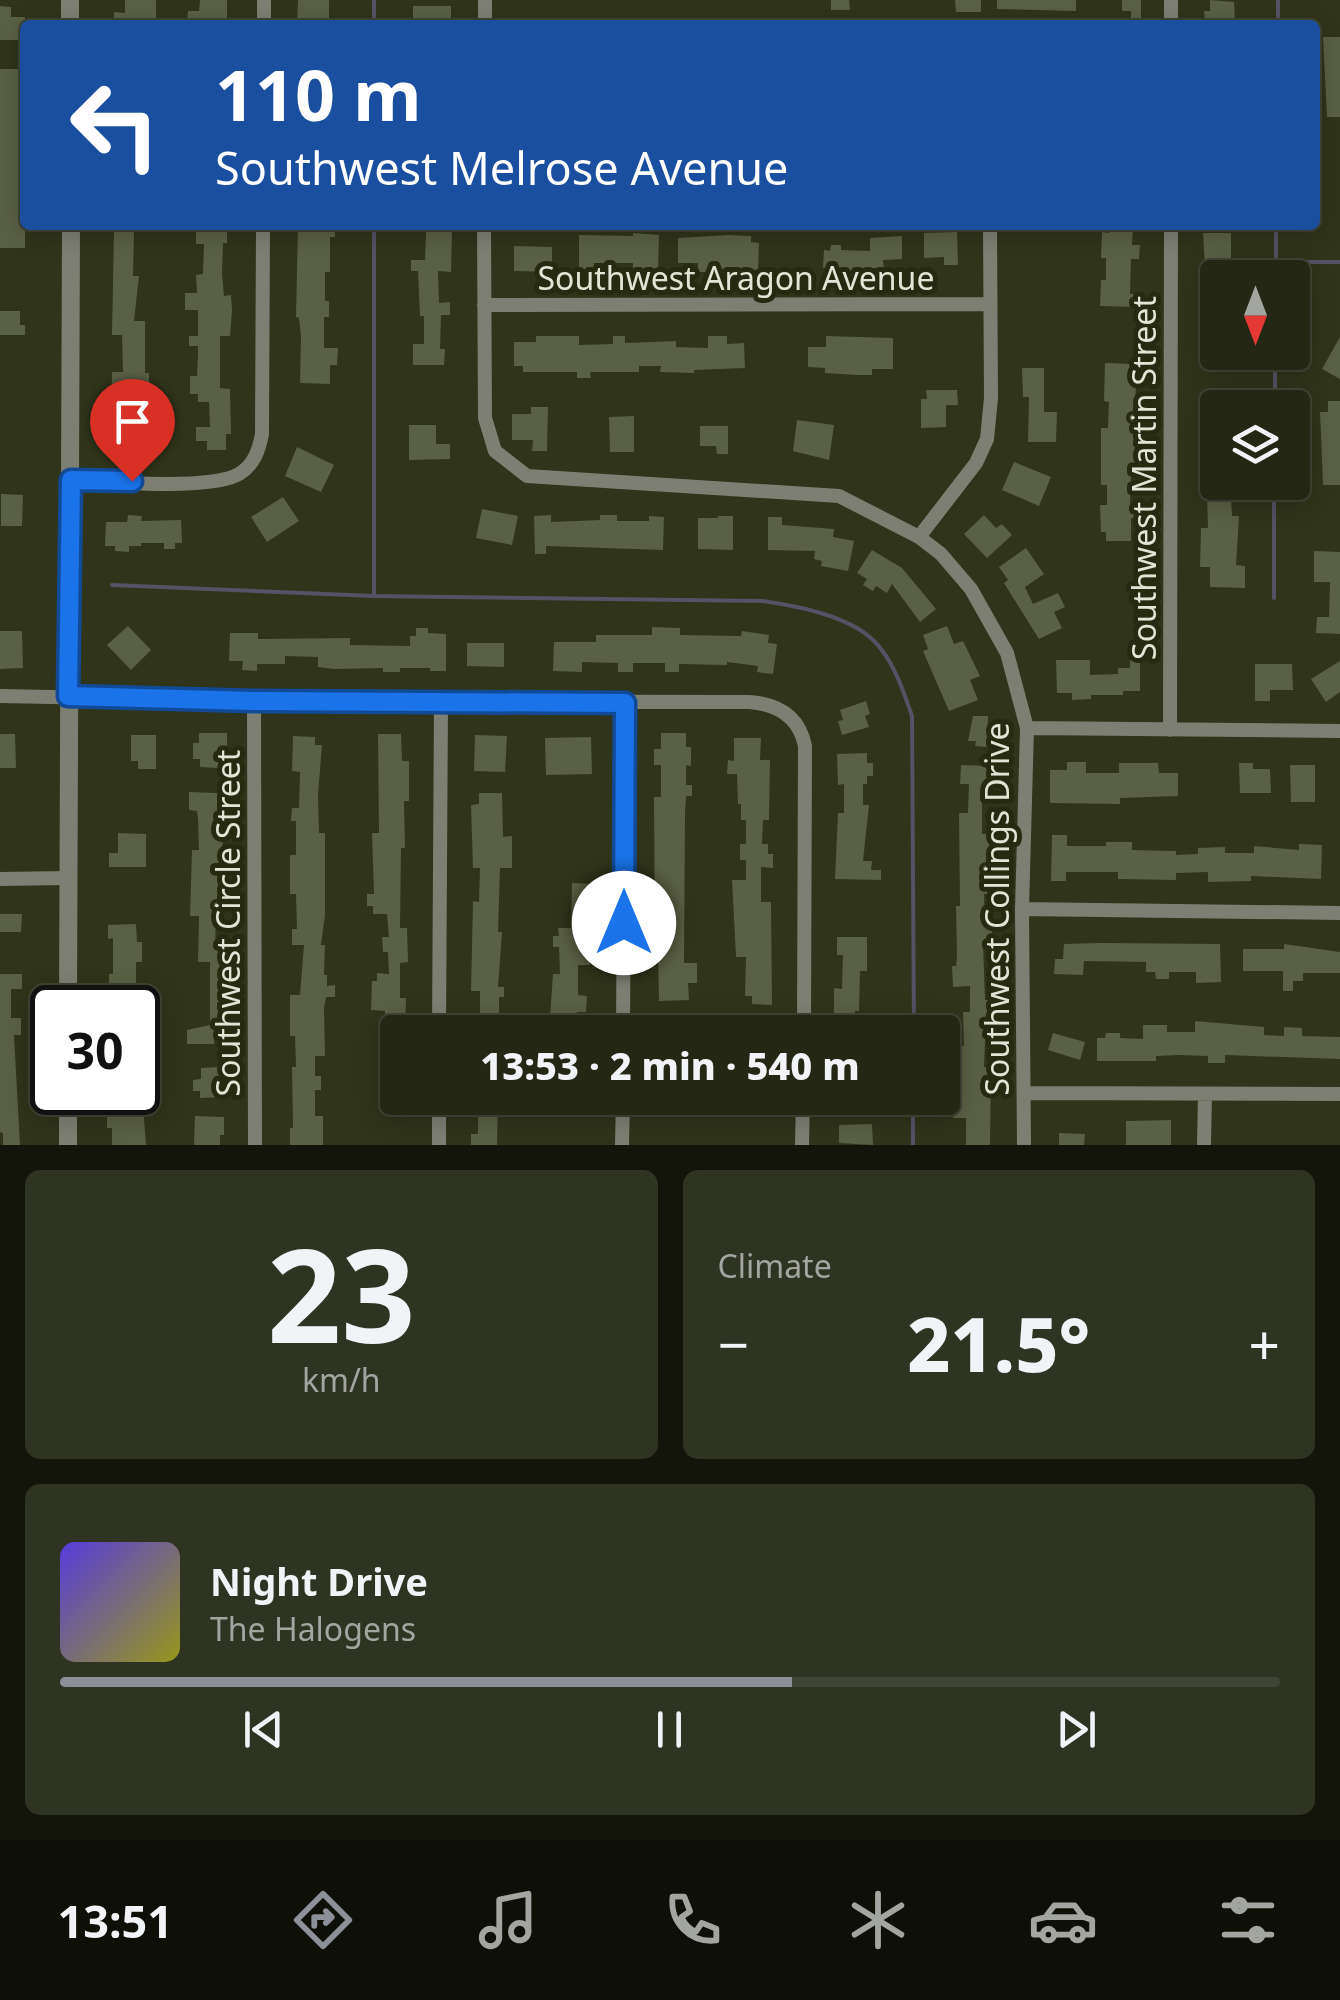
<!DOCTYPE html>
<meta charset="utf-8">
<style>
:root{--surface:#232714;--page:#2f3322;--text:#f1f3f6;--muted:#a3a5a0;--line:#404434;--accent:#8c9099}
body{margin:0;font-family:"Noto Sans",sans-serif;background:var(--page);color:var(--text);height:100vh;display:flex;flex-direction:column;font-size:38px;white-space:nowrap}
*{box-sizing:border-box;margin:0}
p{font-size:32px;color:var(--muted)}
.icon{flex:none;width:55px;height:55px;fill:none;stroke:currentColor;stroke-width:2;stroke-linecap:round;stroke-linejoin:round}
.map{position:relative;height:1145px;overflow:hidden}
.details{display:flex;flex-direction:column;gap:25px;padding:25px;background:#13150b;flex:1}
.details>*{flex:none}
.top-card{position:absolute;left:20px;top:20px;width:1300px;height:210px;border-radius:10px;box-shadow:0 5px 25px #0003,0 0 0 2px var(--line);background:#1a4fa0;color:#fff;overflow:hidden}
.needle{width:65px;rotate:180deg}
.fabs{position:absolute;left:1200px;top:260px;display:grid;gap:20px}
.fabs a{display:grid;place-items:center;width:110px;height:110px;border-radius:10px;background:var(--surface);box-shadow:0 5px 25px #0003,0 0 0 2px var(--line);font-size:50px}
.speed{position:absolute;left:30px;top:985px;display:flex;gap:20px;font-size:50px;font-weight:700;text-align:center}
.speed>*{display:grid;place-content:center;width:130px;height:130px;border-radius:50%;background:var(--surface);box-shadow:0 5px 25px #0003,0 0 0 2px var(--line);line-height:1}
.speed .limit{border:5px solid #111;border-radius:15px;background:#fff;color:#111}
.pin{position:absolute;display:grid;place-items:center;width:85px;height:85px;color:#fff;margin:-102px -42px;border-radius:50% 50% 50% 0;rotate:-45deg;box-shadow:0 0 10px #0007}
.pin .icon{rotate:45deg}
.me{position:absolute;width:110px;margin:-55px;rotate:0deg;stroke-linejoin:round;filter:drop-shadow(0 0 8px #0008)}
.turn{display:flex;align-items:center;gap:35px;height:210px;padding:0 30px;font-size:45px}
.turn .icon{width:130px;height:130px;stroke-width:2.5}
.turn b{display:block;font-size:70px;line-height:85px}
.big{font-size:75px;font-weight:800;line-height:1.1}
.details .widget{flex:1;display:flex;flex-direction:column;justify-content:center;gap:15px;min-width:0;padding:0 35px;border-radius:15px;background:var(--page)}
.details .dial{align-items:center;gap:0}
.dial b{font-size:130px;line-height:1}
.song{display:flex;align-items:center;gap:30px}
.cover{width:120px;height:120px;border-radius:15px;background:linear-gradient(135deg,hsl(250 70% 55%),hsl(60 70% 35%))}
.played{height:10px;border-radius:5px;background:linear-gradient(90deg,var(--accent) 60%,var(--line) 60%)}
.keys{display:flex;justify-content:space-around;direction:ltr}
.heat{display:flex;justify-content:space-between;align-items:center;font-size:55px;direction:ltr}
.details .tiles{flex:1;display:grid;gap:25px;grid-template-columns:1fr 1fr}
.widget:last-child{grid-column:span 2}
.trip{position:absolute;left:380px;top:1015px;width:580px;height:100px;border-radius:10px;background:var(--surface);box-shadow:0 5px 25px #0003,0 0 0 2px var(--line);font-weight:800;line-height:100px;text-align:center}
.dock{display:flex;height:160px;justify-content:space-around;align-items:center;background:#0e1008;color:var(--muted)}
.dock .icon{width:70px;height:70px}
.dock .selected{color:var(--accent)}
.dock b{font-size:45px;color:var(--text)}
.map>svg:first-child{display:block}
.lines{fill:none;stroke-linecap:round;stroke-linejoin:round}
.stream{stroke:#565164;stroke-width:4}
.building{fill:#5a6044}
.minor{stroke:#7d7f73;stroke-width:14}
.tertiary{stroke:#7d7f73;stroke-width:18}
.route-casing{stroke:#114b97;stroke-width:25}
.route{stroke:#1a73e8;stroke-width:18}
.labels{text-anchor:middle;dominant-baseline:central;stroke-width:10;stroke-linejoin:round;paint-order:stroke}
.street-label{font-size:32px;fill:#e1e5d5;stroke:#262a10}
</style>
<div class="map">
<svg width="1340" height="1145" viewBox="0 0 1340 1145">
<rect width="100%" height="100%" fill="#2f341a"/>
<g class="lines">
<path class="stream" d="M374 25V0
M1278 25V0
M1276 262H1340
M1276 278V225
M1275 408V352
M112 585 374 596 763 601C796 606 847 615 873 640 893 659 903 690 912 716L914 1032
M374 595V225
M1274 598V482
M913 1145V1098"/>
</g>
<path class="building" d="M125 0H156V25H114V12L125 13Z
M200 0H227V25H187L188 11H199Z
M298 0H329V25H297Z
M831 0H849L850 10H831Z
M955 0H981V12H956Z
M997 0H1076V11L997 9Z
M1122 0H1141V20H1131V11H1122Z
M1210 0 1234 2 1235 23H1205L1204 11H1210Z
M0 6 11 7V17H25V40H0Z
M413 6H451V25H413Z
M1323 37H1340V117H1327Z
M0 69H25V84H21L25 132H18V163H25V182H20V210H25V248H0Z
M298 225H335V237H330V272H325V301H329V317H324V348H338L337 365H330V384L300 383 301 336 299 318 296 317Z
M1109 225H1133L1132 245H1140L1139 259H1131L1130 294H1138V307L1100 306 1101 280H1106V258H1101L1102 232 1109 233Z
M196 228 227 229V243H223L222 274 224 296 231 295 232 310 230 336H220V388L230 389 231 434H226V450H207V441H196V427H210L209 402H198V394H190V376H197L198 355V346H189V336H198V310H185V293H197L196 275 203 274 204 244H196Z
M114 230 134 231 133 276H139L134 321H145V373H149V441H143V449H114V429H111L112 372H123L122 335H112Z
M426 232H452L451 272 438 271 439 303 450 302V315H441L440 349H445L444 365H413V344H424V316H420L418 271H411V260H425Z
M957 232 958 265H944V257L924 258V233Z
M633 233 659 235 658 272 633 271V263H594L593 272H579V235L633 236Z
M1203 233H1231V278H1218V305H1203V285H1206Z
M729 235 751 236V242L759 243 758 270 711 269V272H698V263H678V238Z
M902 236V259L883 260 884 268H859V274H843V268H823L824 250 830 251 831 245H841V250L870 251V238Z
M514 246 552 247V272L514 271Z
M0 311H20V325H25V335H0Z
M536 336H579V345L613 344V336H625V343L676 341V347L708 348V336H727V344L744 343 745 368 694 370V373L660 372 661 366H639V372H590L591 378H577V372H523V366H514V342H536Z
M826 336 893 338V369H872V375H858L825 373V368L808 367V347H826Z
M1340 337V379L1322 369Z
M1202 341H1218V354H1202Z
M1105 363 1131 364 1130 383H1136L1134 433H1139L1137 472H1131L1130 505H1137L1138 518H1131V541H1106V532H1101L1100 505H1107V485H1101V428H1108L1109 402 1104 401Z
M1022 368H1044V412H1057L1056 442H1028L1029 397H1023Z
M926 390H957L958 405H946V427L921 428V399H927Z
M1328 401H1340V485H1323L1320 412H1328Z
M531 407H548L547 451H532L533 440H512V414H531Z
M1203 413H1218V482H1230L1232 516H1239L1236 565 1245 566V588L1210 587V567H1200L1201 528H1208L1207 495H1204L1202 474Z
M634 416V452H610L609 417Z
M797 420 834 425 829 460 793 451Z
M409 425H436V444H450V459L409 460Z
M700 426H728V454H717L716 446H700Z
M297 447 334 465 321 492 285 476Z
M1014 462 1051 477 1039 506 1002 490Z
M1 494 23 495 22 526H1Z
M283 497 299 521 267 542 251 517Z
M482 509 518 516 512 545 476 538Z
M128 515 142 516 141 521 181 520 182 543H175V549H164V543H141V546H129V552L115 551V546H105L106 522H127Z
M551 515V522L600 520V515H617V521H649V516L664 517 663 550 546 546V554H535L534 516Z
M984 515 996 528 1002 524 1012 535 987 558 964 534Z
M718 516H733V550L698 549V518H718Z
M768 517H782V525L834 529 833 537 854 541 848 571 821 566 822 561 814 559 815 551 768 550Z
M1026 548 1044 574 1025 587 1033 604 1058 593 1065 607 1054 612 1062 628 1039 639 1004 583 1008 580 999 567Z
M872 550 902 568 936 609 920 622 892 584 887 593 876 586 873 591 863 585 867 579 857 573Z
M1314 551 1340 552V634L1316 633 1317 617H1329L1330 582H1314Z
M128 626 151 650 131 670 107 645Z
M947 626 954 644 963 641 980 676 970 680 978 700 949 711 923 651 928 649 923 635Z
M652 627 680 628V635L741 636 742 631 769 635 768 643 777 644 773 674 757 672 758 666 727 662V665L679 664V672H665V663H633V672H618V663L582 662V672L553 671 554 642H596V635H652Z
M416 628H428V633L446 634V671H430V668H400V672H383V668L334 669 318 667V657L285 656V664H257V671L242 670 243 661H229L230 633H258V639L350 638V645L410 646V636H416Z
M0 631H22L23 668 0 669Z
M467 643H504V667L467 666Z
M1130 659H1140V691H1123V695H1091V699L1072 700V693H1057L1056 660H1090V675L1118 674V668H1130Z
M1340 661V692L1326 702 1311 679Z
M1255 664H1292L1293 690H1270V701H1255Z
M866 701 870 714 865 716 869 727 842 735 838 721 843 720 840 710Z
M973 716H988L987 747 975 746 976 741H968Z
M199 733H227V748H218V768L200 767V759H193V743H199Z
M661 733H686V747H691V766L686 765V785H692V796H686L685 813 684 963H697V983H688L689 1000 659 1001 658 952H655L654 797H661V765H654V749H661Z
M0 734H15L16 768H0Z
M378 734H401L402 761H409V801H404L405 848H401L400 928H407L408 962 400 963V998H406L405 1032H398V1055H384L385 1011 371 1010 372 981H377V973L389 974 388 952H383L382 937H389L387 914H373V906H367V894H374L372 833H379Z
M131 735H156V769H138V761H131Z
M475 735 507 736 505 772 474 771Z
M293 736 315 737V745H322L318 795 319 833H325V915L321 945H325L324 975H327V986L335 985V997H326L324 1008 325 1056H315V1076H321V1090H315V1116H323V1145H290V1128H293L292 1067H296L295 1036H290V995H300L304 945H292V929H297L296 894H290V855H296V821H291L292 808H299L300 772 292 771Z
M591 737 592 774 546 775 545 738Z
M734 738H761L760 760H770L769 820H763L762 844H768V854H773V868L761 867V902H771L772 1005 752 1004V996H745L746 957H736L732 880H746V860H740V844H746V820H741V804H738L737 774H727L728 760 734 761Z
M867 753V763H873V776H867V784H863V805H869L863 861H872L871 870H881V880L835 879 838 813H844V784L838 785 837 754Z
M1067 762H1086V773H1119V763H1158L1159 773H1178V796L1120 798V804L1050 803V770H1067Z
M1239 763H1253V769H1270L1271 793H1240Z
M961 765 993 766 992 783 987 782V800H982V834H992V874H987V894H984L985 928H992V942H983L985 1000H991V1014H986L984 1067 991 1068 990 1145H966V1118H953L954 1093H960L961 1065H955V1055H960V1046H964L963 1012H970V986L953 987 952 966H956L957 956 956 906H960L959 813H968L969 784H960Z
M1290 765H1315V802H1291Z
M189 792 217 793V806H227V819H222L223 867 219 916H216L215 949H226V1038H214V1044H187V1030L210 1025V962H198L199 916H190L192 850H199L198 819 197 811 189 810Z
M479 793H502L503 837 512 836V868H500L498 932H502L498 987H504V997H499V1032H480V991H471L473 901 479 902 480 868H473L471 805 479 804Z
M118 833 146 834V867H109V853H118Z
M1052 835H1067V846H1106V842H1132V850L1176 851V855L1198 854V848L1225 847V853H1254V846L1299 850V844L1322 845 1321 879 1251 876V881L1208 882V872L1176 873V880L1118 879V872H1066V881H1051Z
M572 883 592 884 589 915H582L583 950H590V965H578V995L587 996 586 1012H577V1032H549L553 974H560L559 947H553V936H559L558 928H571Z
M0 914H22L21 932H0Z
M136 924 137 942H142V962H136V991H150V1007H109V974H113V938L108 939V925Z
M837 937H867V971H860L859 1011H855L854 1032H834V988L842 989 843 955H837Z
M1100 943 1220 944 1221 982 1196 983V972H1169V979H1156L1155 972H1146V962L1084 961 1083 975 1054 974 1055 959H1063L1064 944Z
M1284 944 1340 952V973H1303V981H1293V991H1283V971H1243V949H1284Z
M0 974H22V989H11V1018H21V1035H14L20 1145H3V1133L0 1132Z
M1195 1021 1264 1027V1035L1284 1036V1027L1302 1028V1036L1340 1037V1059L1225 1055V1063H1208V1056L1178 1055 1156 1056V1061H1097V1038H1105L1106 1033H1120V1038L1143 1039V1025H1167V1032H1195Z
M1053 1033 1085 1042 1080 1060 1048 1050Z
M221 1067V1097L200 1098V1091H193V1080L201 1079V1068Z
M107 1092H142L146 1145H112V1128H107Z
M478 1098H498L497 1145H471V1134H478Z
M195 1116 224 1117V1135H220V1145H194Z
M1171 1120V1145H1126V1121Z
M872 1124 873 1145 839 1143V1125Z
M1059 1133 1085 1134 1084 1145H1059Z"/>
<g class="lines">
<path class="minor" d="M1171 0V25
M264 25V0
M485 25V0
M484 225 485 418 495 451 527 476 839 496 919 537 941 554 971 589 1007 653 1027 728 1022 909 1024 1145
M484 305 989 304
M71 481C109 481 209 491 239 474 254 465 259 450 262 434L263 225
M919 537 976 463 987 439 991 398 990 225
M0 696 254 701 749 702C777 704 799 716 805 746L804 1032
M254 701 255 1145
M1027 728 1340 731
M1170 730 1171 225
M0 879 68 878
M1022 909 1340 913
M439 1032 441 702
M623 1032 625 703
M1024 1093 1340 1094
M439 1145V1098
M622 1145 623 1098
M802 1145 803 1098
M1204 1145 1205 1094"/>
<path class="tertiary" d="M70 0V25
M68 1008 71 225
M68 1092V1145"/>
</g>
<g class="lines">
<defs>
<path id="route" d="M132 481 71 480 68 696 254 701 625 703 624 923"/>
</defs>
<use href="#route" class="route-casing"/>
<use href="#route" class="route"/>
</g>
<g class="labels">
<g class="street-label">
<text x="736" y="277">Southwest Aragon Avenue</text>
<text transform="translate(1143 478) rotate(-90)">Southwest Martin Street</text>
<text transform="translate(996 909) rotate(-90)">Southwest Collings Drive</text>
<text transform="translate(227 923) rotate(-90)">Southwest Circle Street</text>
</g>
</g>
</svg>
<div class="fabs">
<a><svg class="needle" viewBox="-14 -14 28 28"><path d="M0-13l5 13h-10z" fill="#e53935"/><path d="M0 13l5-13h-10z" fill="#a3a5a0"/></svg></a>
<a><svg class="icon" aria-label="layers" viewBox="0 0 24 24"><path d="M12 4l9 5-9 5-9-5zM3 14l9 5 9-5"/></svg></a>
</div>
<div class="speed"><div class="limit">30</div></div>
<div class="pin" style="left:132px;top:481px;background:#d93025"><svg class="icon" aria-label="arrive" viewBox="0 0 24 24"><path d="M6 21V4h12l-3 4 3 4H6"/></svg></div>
<svg class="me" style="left:624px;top:923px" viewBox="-20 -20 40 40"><circle r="19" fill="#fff"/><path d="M0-13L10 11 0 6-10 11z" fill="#1a73e8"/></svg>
<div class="trip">13:53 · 2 min · 540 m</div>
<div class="top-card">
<div class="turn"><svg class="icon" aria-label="left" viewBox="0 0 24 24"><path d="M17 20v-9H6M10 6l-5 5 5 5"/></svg><div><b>110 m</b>Southwest Melrose Avenue</div></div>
</div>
</div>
<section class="details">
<div class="tiles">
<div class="widget dial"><b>23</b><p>km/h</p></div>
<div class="widget"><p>Climate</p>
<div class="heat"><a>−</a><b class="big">21.5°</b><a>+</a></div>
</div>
<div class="widget">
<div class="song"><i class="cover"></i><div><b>Night Drive</b><p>The Halogens</p></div></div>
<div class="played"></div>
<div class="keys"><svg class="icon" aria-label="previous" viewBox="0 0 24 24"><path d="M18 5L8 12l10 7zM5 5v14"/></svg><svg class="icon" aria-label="pause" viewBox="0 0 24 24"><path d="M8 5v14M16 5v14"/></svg><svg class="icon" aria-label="next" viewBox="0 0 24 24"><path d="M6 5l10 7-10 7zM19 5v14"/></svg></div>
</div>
</div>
</section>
<nav class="dock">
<b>13:51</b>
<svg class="icon selected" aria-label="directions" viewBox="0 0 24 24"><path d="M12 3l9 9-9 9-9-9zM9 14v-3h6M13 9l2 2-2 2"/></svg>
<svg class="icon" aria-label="music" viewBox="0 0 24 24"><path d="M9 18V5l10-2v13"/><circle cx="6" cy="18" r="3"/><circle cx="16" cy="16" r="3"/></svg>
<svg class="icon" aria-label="phone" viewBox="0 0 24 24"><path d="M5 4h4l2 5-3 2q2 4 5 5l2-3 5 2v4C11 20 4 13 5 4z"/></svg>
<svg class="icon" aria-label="climate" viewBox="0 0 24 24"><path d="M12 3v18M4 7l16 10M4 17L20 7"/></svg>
<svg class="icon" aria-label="car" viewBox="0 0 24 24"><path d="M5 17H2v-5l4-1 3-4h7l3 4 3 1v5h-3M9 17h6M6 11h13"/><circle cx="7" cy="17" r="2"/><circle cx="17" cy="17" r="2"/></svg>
<svg class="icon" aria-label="filters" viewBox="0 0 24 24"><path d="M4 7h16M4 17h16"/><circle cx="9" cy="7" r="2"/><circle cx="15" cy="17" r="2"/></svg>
</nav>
